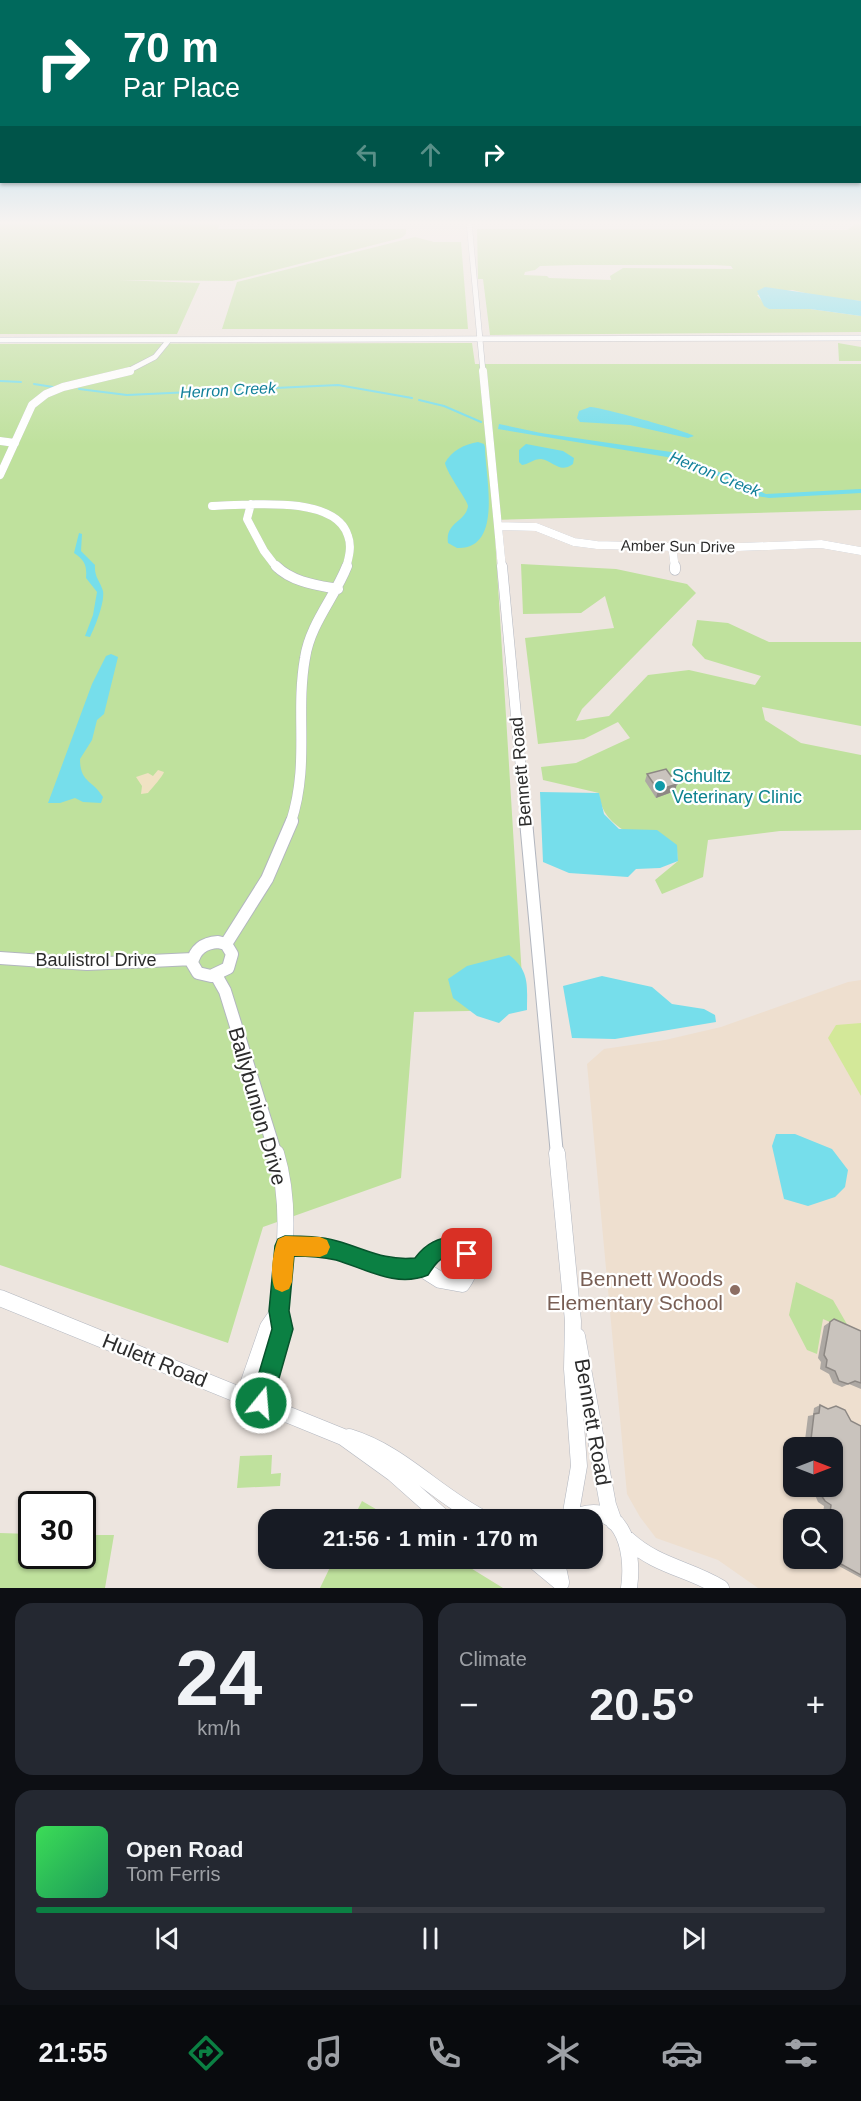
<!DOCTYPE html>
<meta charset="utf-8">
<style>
:root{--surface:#171b24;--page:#242831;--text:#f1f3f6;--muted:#9ea1a6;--line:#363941;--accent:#0b8043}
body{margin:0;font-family:Helvetica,sans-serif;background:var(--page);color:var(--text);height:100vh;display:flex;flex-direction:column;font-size:22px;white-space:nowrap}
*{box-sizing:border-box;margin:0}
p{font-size:20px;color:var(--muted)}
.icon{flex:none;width:33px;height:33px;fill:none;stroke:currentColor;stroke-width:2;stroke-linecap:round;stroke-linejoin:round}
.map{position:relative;height:1588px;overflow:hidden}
.details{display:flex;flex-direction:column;gap:15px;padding:15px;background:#0d0f14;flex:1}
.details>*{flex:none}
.banner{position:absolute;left:0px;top:0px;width:861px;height:183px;box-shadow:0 2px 4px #0004;background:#00695c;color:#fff;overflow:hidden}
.needle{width:39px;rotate:90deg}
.fabs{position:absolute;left:783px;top:1437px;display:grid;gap:12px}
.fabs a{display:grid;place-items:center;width:60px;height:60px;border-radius:12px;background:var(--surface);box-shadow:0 2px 4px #0004;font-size:30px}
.speed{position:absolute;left:18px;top:1491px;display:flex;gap:12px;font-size:30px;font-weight:700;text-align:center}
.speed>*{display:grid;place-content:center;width:78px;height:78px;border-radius:50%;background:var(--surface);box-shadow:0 2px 4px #0004;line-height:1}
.speed .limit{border:3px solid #111;border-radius:9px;background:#fff;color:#111}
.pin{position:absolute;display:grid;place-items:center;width:51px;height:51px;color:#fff;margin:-26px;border-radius:12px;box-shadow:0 3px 9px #0006}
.me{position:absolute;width:66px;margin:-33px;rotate:17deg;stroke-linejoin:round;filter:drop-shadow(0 0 4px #0008)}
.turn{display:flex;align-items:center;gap:21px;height:126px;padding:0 24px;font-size:27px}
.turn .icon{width:78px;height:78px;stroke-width:2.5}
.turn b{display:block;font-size:42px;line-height:51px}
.lanes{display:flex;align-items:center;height:57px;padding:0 24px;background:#0003;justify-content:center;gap:30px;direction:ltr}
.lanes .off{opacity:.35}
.big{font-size:45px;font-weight:600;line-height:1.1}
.details .tile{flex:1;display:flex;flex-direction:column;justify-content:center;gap:9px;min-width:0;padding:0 21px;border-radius:18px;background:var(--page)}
.details .dial{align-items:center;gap:0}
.dial b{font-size:78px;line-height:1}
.song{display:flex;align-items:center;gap:18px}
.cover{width:72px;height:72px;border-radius:9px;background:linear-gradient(135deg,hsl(130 70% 55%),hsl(150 70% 35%))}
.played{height:6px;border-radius:3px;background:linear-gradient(90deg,var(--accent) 40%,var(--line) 40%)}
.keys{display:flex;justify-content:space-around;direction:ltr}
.heat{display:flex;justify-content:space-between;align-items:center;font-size:33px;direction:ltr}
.details .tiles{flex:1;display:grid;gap:15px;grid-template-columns:1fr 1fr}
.tile:last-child{grid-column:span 2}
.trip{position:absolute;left:258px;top:1509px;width:345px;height:60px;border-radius:18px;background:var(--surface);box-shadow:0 2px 4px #0004;font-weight:600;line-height:60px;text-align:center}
.tabs{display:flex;height:96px;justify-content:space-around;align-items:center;background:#090b0e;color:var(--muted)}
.tabs .icon{width:42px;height:42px}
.tabs .on{color:var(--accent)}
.tabs b{font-size:27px;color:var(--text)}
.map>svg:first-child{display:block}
.education{fill:#eedfcf;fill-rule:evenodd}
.green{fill:#bfe19d;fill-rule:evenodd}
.sand{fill:#f0e2c3}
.pitch{fill:#d3e899}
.water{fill:#76deeb}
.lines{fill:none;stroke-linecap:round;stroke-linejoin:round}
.stream{stroke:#76deeb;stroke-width:2}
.minor-far4-casing{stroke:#b2b6bf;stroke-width:6}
.minor-far3-casing{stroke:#b2b6bf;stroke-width:8}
.minor-far2-casing{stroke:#b2b6bf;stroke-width:11}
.minor-far1-casing{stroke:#b2b6bf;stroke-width:14}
.minor-casing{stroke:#b2b6bf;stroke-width:17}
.minor-far4{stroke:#fff;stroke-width:5}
.minor-far3{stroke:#fff;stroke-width:8}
.minor-far2{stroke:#fff;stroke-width:10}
.minor-far1{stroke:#fff;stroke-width:12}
.minor{stroke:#fff;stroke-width:16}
.wall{fill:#ada8a3}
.shaded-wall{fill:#8d8884}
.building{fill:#c9c3bd;stroke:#8d8884;stroke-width:1.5}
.route{fill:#0b8043;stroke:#07532c;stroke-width:1.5}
.slow{fill:#f59e0b}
.culture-dot{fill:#0f9aa8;stroke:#fff;stroke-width:2}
.education-dot{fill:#8d6e63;stroke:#fff;stroke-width:2}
.labels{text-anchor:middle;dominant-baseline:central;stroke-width:4.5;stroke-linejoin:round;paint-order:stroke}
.far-street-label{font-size:15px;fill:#2c2c2c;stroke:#fff}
.far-water-label{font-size:16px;font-style:italic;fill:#12809a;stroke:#fff}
.street-label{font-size:18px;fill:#2c2c2c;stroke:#fff}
.culture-label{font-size:18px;fill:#0d838f;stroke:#fff;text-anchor:start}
.near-street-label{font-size:21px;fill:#2c2c2c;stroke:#fff}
.near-education-label{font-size:21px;fill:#785e54;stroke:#fff;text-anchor:end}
</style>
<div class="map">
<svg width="861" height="1588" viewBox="0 0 861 1588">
<rect width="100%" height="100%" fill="#ede5df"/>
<path class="education" d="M861 980V1588H758L718 1560 656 1538 640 1517 627 1494 587 1064 604 1049 665 1040 721 1027 848 982ZM794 1448H832V1486H794ZM794 1520H832V1558H794Z"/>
<path class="green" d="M0 222H220L218 229H406V234L401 238 232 281 119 280 200 283 177 334H0Z
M859 222H861V301L823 297 792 290 757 295 769 309H810L861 316V332L490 335 483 279H478L477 229 847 230ZM576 265H714L731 266 733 269 623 268 610 276 611 280 549 278 547 276 524 275 525 272 535 270 540 266Z
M415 237 434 242H461L468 329H222L237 282Z
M472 343 475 364H861V510L494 520 524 1010 414 1012 401 1178 263 1227 228 1343 0 1265V344Z
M838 343 861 347V361H839Z
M521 564 616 569 687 584 696 593 582 709 576 721 609 716 648 675 689 670 755 685 761 676 705 659 692 645 697 620 728 623 769 642H861V726L762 707 765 720 801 743 861 755V830L780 831 708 840 703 877 662 894 655 880 678 861 677 851C647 840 602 832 599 793L543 780 541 767 576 763 630 738 618 722 584 739 538 744 525 638 614 628 605 596 581 613 523 614Z
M796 1282 833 1300 848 1326V1330L823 1319 817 1354 807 1350 789 1315Z
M272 1455 271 1474 281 1473 280 1486 237 1488 240 1456Z
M362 1501 393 1519H353Z
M0 1533 31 1534 32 1556H82L83 1535H114L105 1588H0Z
M334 1559H456L503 1588H320Z"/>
<path class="sand" d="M158 770 164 772C163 776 152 788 148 793L141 794 142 786 136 777 148 773 153 776Z"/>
<path class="pitch" d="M861 1023V1096L828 1038 836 1025Z"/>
<path class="water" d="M765 287 861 301V316L810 309H769L764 306 757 291Z
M590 407C600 407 687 431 694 436L688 438 630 425 580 422 577 418 579 411Z
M499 424 541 433 678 453 766 494 861 489V493L769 498 757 496 734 482 667 457 498 429Z
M478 442 484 444 485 447C485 475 504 550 457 548L448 543C445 522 466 522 468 506 468 501 447 474 445 463 451 451 465 444 478 442Z
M526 444 563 451 574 458 573 464C559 474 554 461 541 459 533 459 529 464 522 465L519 462V450Z
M79 533 82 534 81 551 95 565C94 577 100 581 103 591 105 602 95 627 90 637L85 636 93 615 97 592 86 578C87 566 85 560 74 553Z
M111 654 118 657 104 714 97 720 92 740 80 759C80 783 93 780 103 797L101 803 83 802 75 798 60 803H48L92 684 106 656Z
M540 792 599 793 604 814 619 829 657 830 677 845 678 861 660 868 636 869 628 877 569 873 543 862Z
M509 955C530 971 527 985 527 1010L509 1014 499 1023 477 1016 453 998 448 979 467 966Z
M602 976 652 987 672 1004 704 1009 715 1015 716 1022 615 1039 572 1038 563 986Z
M776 1134H795L832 1149 848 1170 845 1187 835 1197 808 1206 784 1199 772 1146Z"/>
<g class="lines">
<path class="stream" d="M0 381 21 382
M34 384 53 387
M79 389 127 395 338 385 412 398
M419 400 444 406 481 422"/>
<defs>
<path id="minor-far4" d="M469 222 483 372
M0 340 861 338
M126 372 155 357 169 340"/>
<path id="minor-far3" d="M483 371 502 568
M0 441 15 443
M0 475 32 405 46 394 63 387 130 371
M251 504 247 519 264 551 277 568
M212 506C246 505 336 494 348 536 352 546 349 557 346 568
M498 526 536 527 574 542 597 545 713 548 821 544 861 551
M672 546 675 568"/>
<path id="minor-far2" d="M276 566C292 582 316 585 338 589
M502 566 526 822
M675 566V570
M291 822C310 763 295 715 305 658 310 624 335 597 347 566"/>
<path id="minor-far1" d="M526 821 557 1155
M218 942 226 944 232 954 228 968 211 976 198 973 192 963C195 949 204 943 218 942Z
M226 944 267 879 292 821
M0 958 87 964 193 959
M216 975 225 991 276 1155"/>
<path id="minor" d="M276 1153C292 1205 284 1259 279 1311
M557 1153 573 1321 572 1369 579 1466 570 1518
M285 1246 331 1249 386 1267 421 1268
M454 1247C473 1254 473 1269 462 1284L440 1280 421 1268C431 1256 438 1249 454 1247Z
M0 1298 343 1437 393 1473 446 1520
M577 1336 608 1505 614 1522
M244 1396 268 1327 279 1311 283 1329 261 1403
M349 1437C402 1453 437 1496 486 1520
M569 1520C620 1494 635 1547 629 1588
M627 1539C658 1567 688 1568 721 1588
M531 1558 561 1583
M556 1558 561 1582"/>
</defs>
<use href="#minor-far4" class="minor-far4-casing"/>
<use href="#minor-far3" class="minor-far3-casing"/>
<use href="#minor-far2" class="minor-far2-casing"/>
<use href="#minor-far1" class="minor-far1-casing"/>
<use href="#minor" class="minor-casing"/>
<use href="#minor-far4" class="minor-far4"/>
<use href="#minor-far3" class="minor-far3"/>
<use href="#minor-far2" class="minor-far2"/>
<use href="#minor-far1" class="minor-far1"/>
<use href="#minor" class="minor"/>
</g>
<path class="wall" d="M647 774 675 791 656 798 645 781Z
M834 1319 861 1331V1389L849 1384 842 1387 833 1383 829 1374 820 1369 821 1362 818 1358 824 1326Z
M820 1405 861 1426V1578L824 1558H832V1520H822L824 1506 818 1502 815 1495 798 1487 832 1486V1448H804L808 1416 813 1415 814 1408Z"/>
<path class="shaded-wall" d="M677 784 675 791 656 798 658 790Z"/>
<path class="building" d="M666 769 677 784 658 790 647 774Z
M834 1319 861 1331V1383L855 1381 848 1384 839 1381 835 1371 826 1367 827 1360 824 1355 830 1322Z
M820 1405 828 1409 836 1406 845 1410 851 1421 861 1426V1575L830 1558H832V1520H829L831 1505 825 1501 821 1495 806 1486H832V1448H810L814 1414 819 1413Z"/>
<linearGradient id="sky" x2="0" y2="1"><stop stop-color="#7ac5e9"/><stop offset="0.5" stop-color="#f7f3f1"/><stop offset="1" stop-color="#f7f3f1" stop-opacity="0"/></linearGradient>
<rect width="861" height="445" fill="url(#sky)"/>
<path class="route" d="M285 1236C303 1236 320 1236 337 1241 366 1249 384 1261 415 1258 426 1243 438 1238 456 1236L474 1247 477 1254 474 1261 467 1263C445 1254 442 1253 428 1275 396 1288 366 1269 336 1260 322 1257 309 1256 294 1256L289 1311 293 1329 272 1403 269 1410 261 1414 253 1410 250 1403 272 1329 269 1311 275 1246 278 1239Z"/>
<path class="slow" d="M285 1236 320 1237 327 1240 330 1247 327 1254 320 1257 294 1256 292 1282 289 1289 282 1292 275 1289C269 1276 273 1252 278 1239Z"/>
<circle class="culture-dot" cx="660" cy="786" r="6"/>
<circle class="education-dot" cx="735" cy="1290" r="6"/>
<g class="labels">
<g class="far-street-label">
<text transform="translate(678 546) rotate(1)">Amber Sun Drive</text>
</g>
<g class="far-water-label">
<text transform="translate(228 390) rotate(-3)">Herron Creek</text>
<text transform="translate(715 474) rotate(22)">Herron Creek</text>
</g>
<g class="street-label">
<text transform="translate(521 772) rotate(-95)">Bennett Road</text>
<text x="96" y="960">Baulistrol Drive</text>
</g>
<g class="culture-label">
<text x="672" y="776">Schultz<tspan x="672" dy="21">Veterinary Clinic</tspan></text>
</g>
<g class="near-street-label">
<text transform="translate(258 1106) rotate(74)">Ballybunion Drive</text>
<text transform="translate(155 1360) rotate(22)">Hulett Road</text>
<text transform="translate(593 1422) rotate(80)">Bennett Road</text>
</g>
<g class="near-education-label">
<text x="723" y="1278">Bennett Woods<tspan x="723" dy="24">Elementary School</tspan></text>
</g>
</g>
</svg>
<div class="fabs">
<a><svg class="needle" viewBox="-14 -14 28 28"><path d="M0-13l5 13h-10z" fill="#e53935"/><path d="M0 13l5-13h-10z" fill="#9ea1a6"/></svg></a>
<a><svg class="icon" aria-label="search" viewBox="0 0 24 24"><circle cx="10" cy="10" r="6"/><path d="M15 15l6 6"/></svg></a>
</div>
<div class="speed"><div class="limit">30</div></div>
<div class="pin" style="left:467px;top:1254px;background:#d93025"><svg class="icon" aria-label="arrive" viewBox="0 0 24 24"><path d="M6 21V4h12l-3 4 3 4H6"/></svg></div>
<svg class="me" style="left:261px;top:1403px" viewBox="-20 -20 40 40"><circle r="17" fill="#0b8043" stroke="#fff" stroke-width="3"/><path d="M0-11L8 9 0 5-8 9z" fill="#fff"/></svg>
<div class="trip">21:56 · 1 min · 170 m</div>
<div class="banner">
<div class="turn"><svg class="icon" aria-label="right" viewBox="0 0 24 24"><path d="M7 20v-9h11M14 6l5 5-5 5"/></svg><div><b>70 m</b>Par Place</div></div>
<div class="lanes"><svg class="icon off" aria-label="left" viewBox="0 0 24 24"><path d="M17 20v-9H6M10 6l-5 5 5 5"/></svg><svg class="icon off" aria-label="ahead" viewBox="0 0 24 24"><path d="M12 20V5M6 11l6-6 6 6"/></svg><svg class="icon" aria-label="right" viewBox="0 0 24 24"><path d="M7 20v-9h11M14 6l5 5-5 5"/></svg></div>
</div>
</div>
<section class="details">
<div class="tiles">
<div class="tile dial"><b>24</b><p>km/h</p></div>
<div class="tile"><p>Climate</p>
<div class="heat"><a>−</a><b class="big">20.5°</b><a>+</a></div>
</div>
<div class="tile">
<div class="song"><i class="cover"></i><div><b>Open Road</b><p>Tom Ferris</p></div></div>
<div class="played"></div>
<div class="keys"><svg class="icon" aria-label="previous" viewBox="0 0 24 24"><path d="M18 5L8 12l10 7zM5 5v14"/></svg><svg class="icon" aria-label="pause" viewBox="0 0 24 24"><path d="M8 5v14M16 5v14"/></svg><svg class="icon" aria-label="next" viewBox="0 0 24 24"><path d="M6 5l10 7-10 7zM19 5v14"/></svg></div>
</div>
</div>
</section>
<nav class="tabs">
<b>21:55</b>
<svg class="icon on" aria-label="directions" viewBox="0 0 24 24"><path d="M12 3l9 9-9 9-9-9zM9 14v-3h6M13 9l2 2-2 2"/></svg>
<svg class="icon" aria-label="music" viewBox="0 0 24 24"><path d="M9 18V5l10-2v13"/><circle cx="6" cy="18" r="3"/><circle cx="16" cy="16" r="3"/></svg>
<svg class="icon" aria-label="phone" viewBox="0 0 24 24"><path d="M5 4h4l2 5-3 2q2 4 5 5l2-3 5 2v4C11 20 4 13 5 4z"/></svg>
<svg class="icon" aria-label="climate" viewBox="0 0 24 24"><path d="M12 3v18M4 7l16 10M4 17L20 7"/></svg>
<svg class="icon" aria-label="car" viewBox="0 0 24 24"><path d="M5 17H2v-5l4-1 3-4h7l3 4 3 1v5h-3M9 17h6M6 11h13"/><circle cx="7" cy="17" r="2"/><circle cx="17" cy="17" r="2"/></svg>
<svg class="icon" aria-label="filters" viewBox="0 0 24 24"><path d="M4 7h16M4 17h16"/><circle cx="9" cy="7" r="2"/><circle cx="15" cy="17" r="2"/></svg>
</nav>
